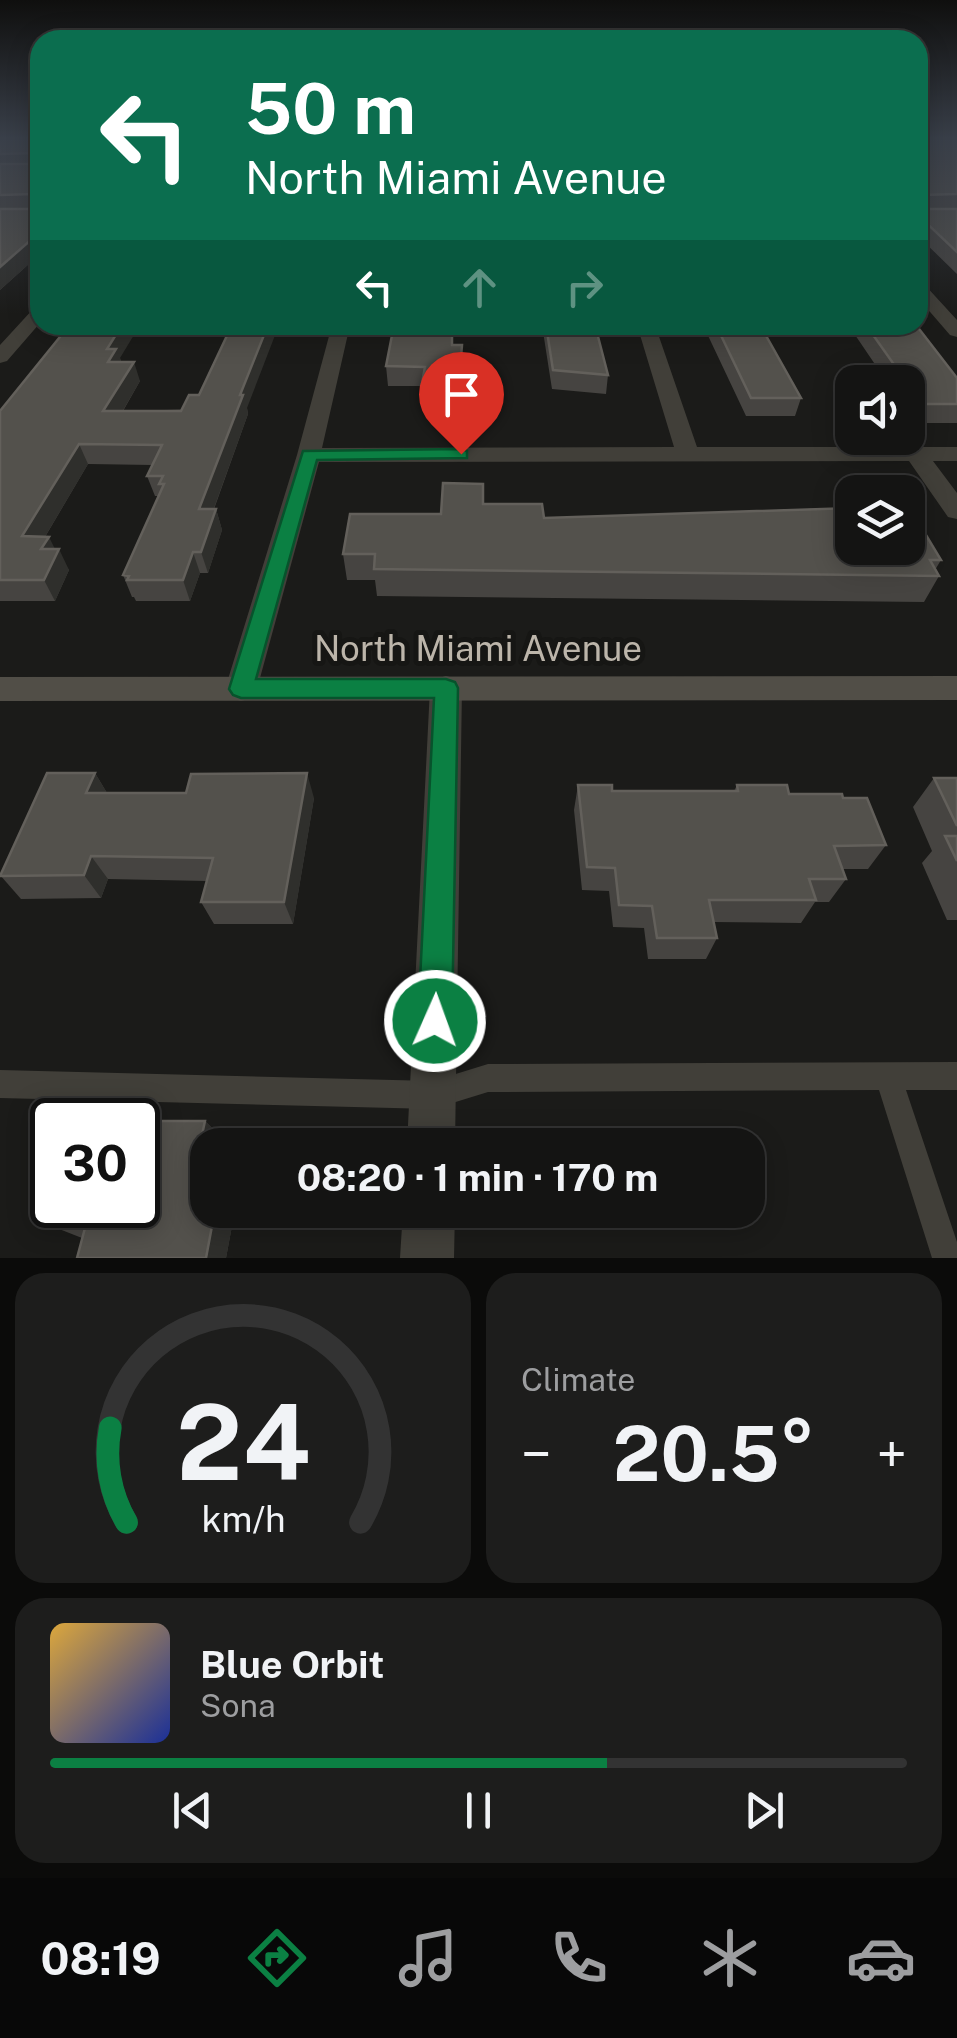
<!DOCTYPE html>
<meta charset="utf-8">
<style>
:root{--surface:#141413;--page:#1d1d1c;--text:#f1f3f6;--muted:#9d9ea0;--line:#333;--accent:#0b8043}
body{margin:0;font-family:"Public Sans",sans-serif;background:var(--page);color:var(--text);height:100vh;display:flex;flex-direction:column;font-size:38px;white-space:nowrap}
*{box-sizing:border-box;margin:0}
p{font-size:32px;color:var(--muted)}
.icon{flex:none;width:55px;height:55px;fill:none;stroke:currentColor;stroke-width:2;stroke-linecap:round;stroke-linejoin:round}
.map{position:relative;height:1258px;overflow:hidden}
.sheet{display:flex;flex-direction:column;gap:15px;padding:15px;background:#0b0b0a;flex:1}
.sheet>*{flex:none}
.top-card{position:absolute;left:30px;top:30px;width:898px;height:305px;border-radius:30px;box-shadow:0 5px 25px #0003,0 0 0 2px var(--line);background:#0b6e4f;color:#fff;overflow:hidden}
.controls{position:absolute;left:835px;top:365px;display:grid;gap:20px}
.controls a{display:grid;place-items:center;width:90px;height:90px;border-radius:20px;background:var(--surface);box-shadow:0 5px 25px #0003,0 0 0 2px var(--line);font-size:50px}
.speed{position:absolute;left:30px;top:1098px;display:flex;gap:20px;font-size:50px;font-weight:700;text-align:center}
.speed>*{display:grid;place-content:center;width:130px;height:130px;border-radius:50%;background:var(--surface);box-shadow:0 5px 25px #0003,0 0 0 2px var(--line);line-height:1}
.speed .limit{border:5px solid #111;border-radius:15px;background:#fff;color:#111}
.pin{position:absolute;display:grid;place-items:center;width:85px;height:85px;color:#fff;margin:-102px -42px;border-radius:50% 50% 50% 0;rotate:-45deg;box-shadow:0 0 10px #0007}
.pin .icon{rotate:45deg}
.me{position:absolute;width:110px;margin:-55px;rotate:2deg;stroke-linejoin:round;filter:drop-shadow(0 0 8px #0008)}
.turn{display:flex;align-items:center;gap:35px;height:210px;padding:0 50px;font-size:45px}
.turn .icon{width:130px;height:130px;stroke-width:2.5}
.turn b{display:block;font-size:70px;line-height:85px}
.lanes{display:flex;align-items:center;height:95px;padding:0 50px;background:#0003;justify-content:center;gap:50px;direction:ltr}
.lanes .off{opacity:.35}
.big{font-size:75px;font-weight:700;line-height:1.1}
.sheet .widget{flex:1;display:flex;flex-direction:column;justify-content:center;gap:15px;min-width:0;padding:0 35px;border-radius:30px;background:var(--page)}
.sheet .dial{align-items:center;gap:0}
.dial svg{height:260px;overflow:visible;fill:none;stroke:var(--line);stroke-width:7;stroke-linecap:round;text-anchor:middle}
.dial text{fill:var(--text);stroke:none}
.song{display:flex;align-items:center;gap:30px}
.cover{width:120px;height:120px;border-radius:15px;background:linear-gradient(135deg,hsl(40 70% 55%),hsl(230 70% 35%))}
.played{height:10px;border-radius:5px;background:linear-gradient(90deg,var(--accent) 65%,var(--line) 65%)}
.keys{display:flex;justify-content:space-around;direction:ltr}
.heat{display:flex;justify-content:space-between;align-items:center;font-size:55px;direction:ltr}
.sheet .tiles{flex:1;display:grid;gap:15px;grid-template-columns:1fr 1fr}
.widget:last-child{grid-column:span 2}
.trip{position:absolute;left:190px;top:1128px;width:575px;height:100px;border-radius:30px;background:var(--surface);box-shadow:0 5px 25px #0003,0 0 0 2px var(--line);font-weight:700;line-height:100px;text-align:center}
.menu{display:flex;height:160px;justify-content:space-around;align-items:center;background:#080808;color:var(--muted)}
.menu .icon{width:70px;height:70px}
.menu .selected{color:var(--accent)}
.menu b{font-size:45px;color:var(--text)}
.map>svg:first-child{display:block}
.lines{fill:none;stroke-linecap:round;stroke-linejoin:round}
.lane{fill:#413f39;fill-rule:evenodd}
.street{fill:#413f39;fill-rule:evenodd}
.secondary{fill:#514e47;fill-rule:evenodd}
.wall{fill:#464441}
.shaded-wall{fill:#2f2f2c}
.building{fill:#53514c;stroke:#63605b;stroke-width:2.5}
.route{fill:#0b8043;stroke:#07532c;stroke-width:2.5}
.labels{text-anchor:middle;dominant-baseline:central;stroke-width:10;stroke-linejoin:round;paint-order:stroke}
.street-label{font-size:35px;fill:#bcb5aa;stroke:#161614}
</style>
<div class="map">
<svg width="957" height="1258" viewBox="0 0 957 1258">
<rect width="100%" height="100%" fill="#1b1b19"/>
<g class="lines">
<path class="lane" d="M957 1062V1090H906L957 1242V1258H932L879 1090 488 1092 433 1109 0 1098V1070L433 1081 488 1064Z"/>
<path class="street" d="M918 283 924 284 957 320V337L950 335 918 298Z
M40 306V323L7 361 0 363V345L34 308Z
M332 325H350L322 448 674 447 637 325H655L697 447H957V461H933L957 493V519L948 517 909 461 319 462 257 689 252 698 241 701 230 698 225 689 297 455Z
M446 676 457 679 462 688 455 1145H407L430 688 435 679Z
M403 1210H455L454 1258H400Z"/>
<path class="secondary" d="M957 676V700L0 701V677Z"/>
</g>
<path class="wall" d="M0 138H40V254L0 290Z
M918 138H957V208L923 209H957V274L918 236Z
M542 325H595L608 375 606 394 552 389Z
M703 325H916L957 378V423H914L908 414V382H887L849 326H761L801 398 795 416H746Z
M453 345 462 364 460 403H423L422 386H388L386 366Z
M120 358 121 362 140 381 123 411 247 408 248 414 214 509H216L222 530 208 573H200L190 601H136L134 597H132L123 575 158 496H155L147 476 152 465 88 464 45 537 69 570 55 601H0V411Z
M843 486 852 492V548L941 560 935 570 939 576 924 602 377 596 375 580H347L343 554 441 514 483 504 544 518 834 508Z
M95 773 107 793 314 798 293 924H214L201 902 207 881 108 879 101 898 21 899 0 875Z
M934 778H957V920H947L922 863 932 851 913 807Z
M578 785 612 791H734L737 785 789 794 843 798 886 845 868 869H842L846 879 829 902H815L801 923 714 922 717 938 706 959H648L644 928 613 927 609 891 582 890 574 810Z
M205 1121 222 1138 220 1145H208V1210H235L226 1258H77L82 1238 54 1227Z"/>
<path class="shaded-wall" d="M40 232V254L0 290V267Z
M122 325H140L120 358 123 368 108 362 107 349Z
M268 325H279L247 408 248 414 206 530 199 509 240 395Z
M462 345V364L460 403 459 383Z
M134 362 140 381 111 431 103 411Z
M79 444 88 464 33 557 22 536Z
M216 509 222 530 208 573 201 552Z
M49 537 57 553 59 549 69 570 55 601 44 580 41 549Z
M193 552 200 573 190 601 183 580Z
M95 773 110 798 86 793Z
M307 773 314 798 293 924 284 902Z
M91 856 108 879 101 898 84 875Z
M205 1121 222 1138 220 1145H208V1191L202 1187 197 1158Z
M215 1210H235L226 1258H206Z"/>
<path class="building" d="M0 138H40V232L0 267V209H34L38 206 34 194 0 195V164H35L39 161 35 153 0 154Z
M918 138H957V194L921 195 920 206 923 209H957V252L918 215Z
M74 325H122L107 349H116L108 362H134L103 411H181L189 395H199L232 325H268L240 395H243L199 509H216L201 552H193L183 580H127L129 576 123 575 164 484H159L163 476H147L162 445 79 444 22 536 49 537 41 549H59L44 580H0V411L68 327H72Z
M394 325H452V345H462L459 383H422L425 367 386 366Z
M546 325H595L608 375 553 370Z
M716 325H760L801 398H751Z
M866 325H916L957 378V404H922Z
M443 483 483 484V504H542L544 518 852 508V548H908V505L941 560H930L939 576 374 569 375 554H343L350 514H441Z
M843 486H896L900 492H852V503Z
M47 773H95L86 793H186L191 774 307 773 284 902H201L213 858 91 856 84 875 0 876Z
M934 778H957V826Z
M578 785H612V791H738L737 785H787L789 794H842L843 798H867L886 845 834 846 846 879H809L816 900H709L717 938H657L652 906 619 905 615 868 587 867Z
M945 836H957V861Z
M138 1121H205L197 1158 208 1157 202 1187H208V1210H215L206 1258H77L85 1228 54 1227 61 1205H138Z"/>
<linearGradient id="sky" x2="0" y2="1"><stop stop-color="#0f0f0e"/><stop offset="0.44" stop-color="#393f49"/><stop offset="1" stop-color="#393f49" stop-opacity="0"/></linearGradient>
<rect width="957" height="314" fill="url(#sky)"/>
<path class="route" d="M461 449 467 451V458L317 460 256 679H446L455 682 458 688 452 1021 447 1033 435 1038 423 1033 418 1021 434 698H241L233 695 229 689 303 451Z"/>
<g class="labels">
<g class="street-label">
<text x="478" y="648">North Miami Avenue</text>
</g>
</g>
</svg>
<div class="controls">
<a><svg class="icon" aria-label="sound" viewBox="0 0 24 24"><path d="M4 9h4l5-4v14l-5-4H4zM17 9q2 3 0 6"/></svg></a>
<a><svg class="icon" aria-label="layers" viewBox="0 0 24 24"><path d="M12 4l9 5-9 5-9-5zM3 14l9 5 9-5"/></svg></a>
</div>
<div class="speed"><div class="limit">30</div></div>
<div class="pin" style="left:461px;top:454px;background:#d93025"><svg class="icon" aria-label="arrive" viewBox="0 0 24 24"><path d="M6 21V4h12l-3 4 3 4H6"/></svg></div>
<svg class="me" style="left:435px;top:1021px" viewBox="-20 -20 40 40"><circle r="17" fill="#0b8043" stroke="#fff" stroke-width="3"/><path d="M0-11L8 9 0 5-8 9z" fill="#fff"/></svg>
<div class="trip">08:20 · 1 min · 170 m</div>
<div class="top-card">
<div class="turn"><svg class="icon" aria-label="left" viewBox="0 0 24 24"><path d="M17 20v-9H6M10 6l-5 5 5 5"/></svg><div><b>50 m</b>North Miami Avenue</div></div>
<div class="lanes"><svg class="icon" aria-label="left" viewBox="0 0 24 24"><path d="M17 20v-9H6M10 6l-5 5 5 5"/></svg><svg class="icon off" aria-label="ahead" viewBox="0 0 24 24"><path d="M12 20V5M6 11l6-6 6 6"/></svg><svg class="icon off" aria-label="right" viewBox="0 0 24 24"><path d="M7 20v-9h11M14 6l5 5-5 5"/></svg></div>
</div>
</div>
<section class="sheet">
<div class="tiles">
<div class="widget dial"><svg viewBox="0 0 100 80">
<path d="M14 69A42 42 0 1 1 86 69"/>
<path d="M14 69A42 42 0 0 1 9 40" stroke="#0b8043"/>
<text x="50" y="56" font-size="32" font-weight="700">24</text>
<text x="50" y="72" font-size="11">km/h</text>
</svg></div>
<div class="widget"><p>Climate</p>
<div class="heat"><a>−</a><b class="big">20.5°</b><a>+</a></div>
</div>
<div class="widget">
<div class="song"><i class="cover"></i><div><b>Blue Orbit</b><p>Sona</p></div></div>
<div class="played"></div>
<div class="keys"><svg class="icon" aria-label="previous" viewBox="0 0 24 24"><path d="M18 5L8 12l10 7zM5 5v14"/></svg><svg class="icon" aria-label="pause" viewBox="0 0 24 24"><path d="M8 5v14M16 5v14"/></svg><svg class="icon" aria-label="next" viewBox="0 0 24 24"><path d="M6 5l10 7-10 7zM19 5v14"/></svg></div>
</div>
</div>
</section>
<nav class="menu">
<b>08:19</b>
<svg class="icon selected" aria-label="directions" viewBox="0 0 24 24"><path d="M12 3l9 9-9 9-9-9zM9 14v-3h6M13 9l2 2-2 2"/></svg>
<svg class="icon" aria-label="music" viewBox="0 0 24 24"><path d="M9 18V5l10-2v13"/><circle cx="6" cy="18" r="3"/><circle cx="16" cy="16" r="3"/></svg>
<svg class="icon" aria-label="phone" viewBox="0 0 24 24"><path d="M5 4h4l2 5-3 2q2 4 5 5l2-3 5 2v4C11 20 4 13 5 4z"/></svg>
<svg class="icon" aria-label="climate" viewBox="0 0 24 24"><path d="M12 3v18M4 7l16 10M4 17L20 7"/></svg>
<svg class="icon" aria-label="car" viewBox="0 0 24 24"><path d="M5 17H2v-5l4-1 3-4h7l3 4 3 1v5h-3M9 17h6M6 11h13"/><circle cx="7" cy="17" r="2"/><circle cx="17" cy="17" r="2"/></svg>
</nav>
